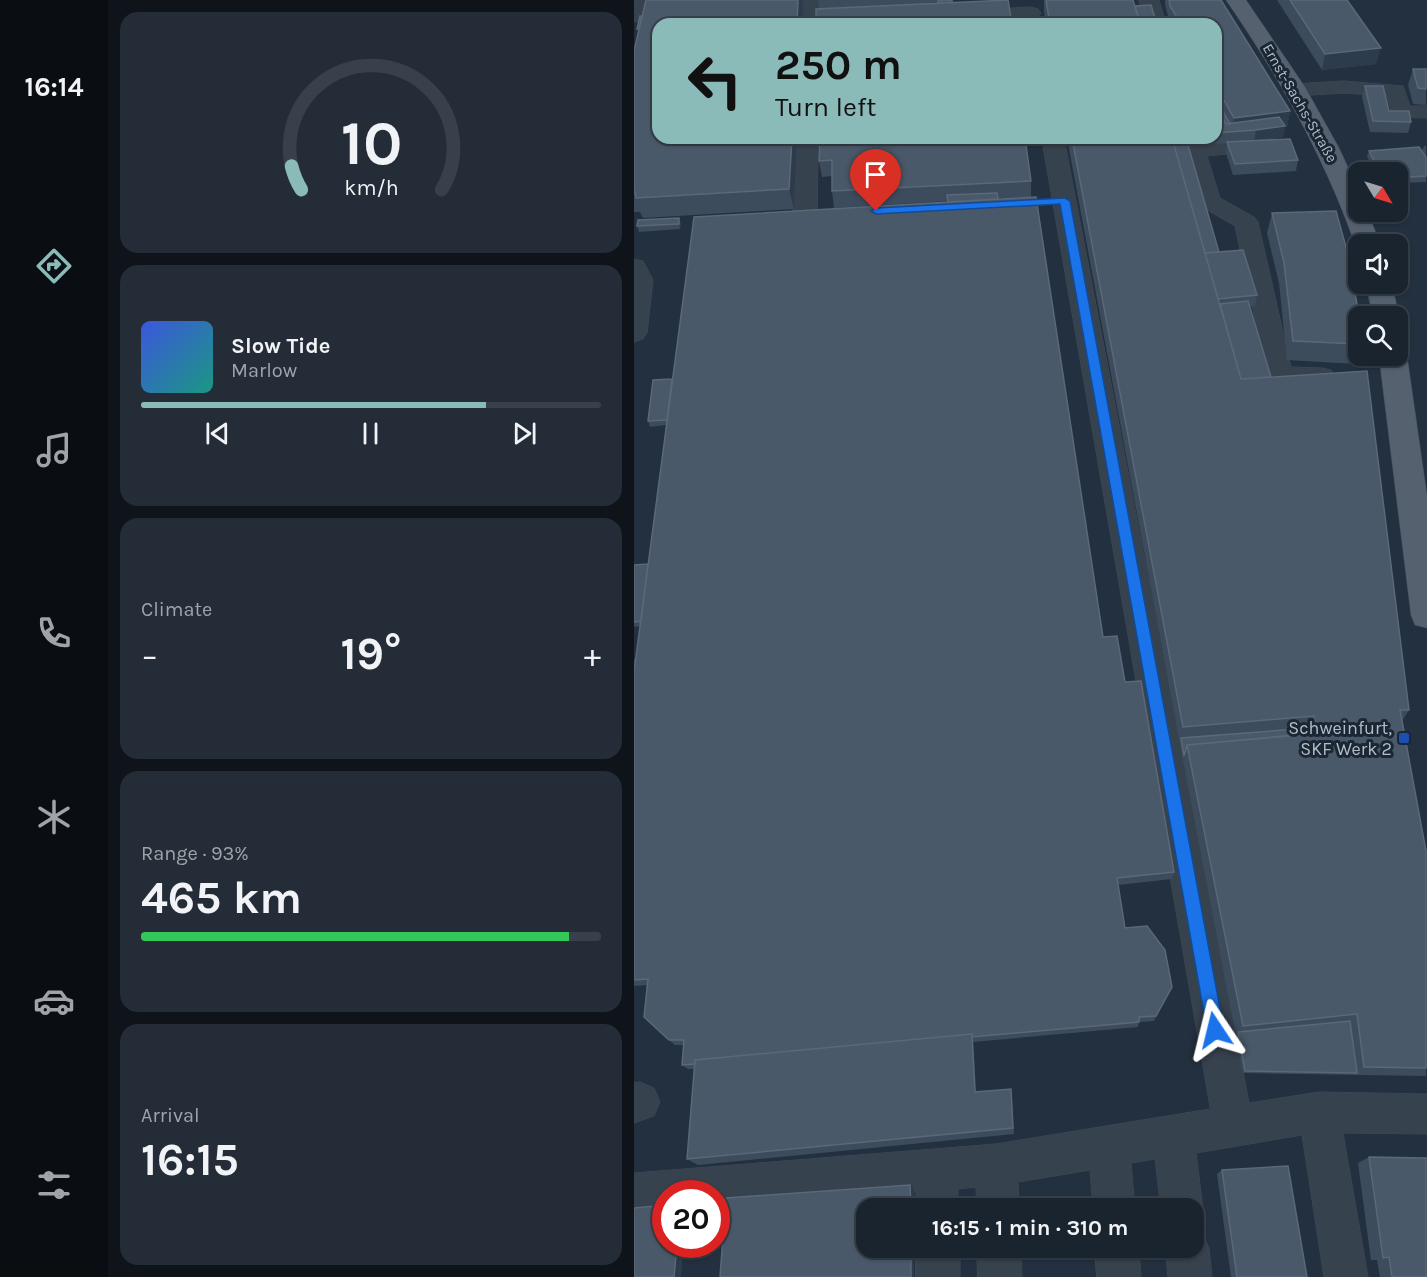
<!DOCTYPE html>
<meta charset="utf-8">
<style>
:root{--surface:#1a242f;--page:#232c37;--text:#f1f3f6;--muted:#9fa4aa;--line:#38414b;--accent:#8bbbb9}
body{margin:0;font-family:Karla,sans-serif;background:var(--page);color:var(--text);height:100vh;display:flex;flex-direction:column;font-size:22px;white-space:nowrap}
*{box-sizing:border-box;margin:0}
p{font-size:20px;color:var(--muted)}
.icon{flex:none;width:33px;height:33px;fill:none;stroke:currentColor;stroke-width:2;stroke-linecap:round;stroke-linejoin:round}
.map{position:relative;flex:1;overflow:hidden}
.side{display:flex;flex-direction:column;gap:12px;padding:12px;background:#0e141a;width:526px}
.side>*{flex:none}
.top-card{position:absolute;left:18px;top:18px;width:570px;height:126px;border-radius:18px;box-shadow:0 2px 4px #0004,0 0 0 2px var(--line);background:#8bbbb9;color:#111;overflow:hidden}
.needle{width:39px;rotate:128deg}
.tools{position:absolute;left:714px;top:162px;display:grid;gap:12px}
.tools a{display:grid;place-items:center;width:60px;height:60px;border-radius:12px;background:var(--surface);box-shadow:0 2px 4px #0004,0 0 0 2px var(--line);font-size:30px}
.speed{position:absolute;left:18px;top:1180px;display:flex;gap:12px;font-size:30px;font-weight:700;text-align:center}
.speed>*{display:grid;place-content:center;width:78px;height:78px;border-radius:50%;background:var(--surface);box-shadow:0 2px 4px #0004,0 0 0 2px var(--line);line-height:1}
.speed .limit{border:9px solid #d22;background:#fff;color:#111}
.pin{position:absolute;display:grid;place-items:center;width:51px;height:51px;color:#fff;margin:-62px -26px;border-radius:50% 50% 50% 0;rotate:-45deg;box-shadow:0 0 6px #0007}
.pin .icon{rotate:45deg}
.me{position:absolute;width:66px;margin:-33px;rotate:350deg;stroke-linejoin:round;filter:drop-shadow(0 0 4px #0008)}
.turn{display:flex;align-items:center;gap:21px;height:126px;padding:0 24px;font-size:27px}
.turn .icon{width:78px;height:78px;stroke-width:2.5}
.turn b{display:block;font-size:42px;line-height:51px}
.big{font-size:45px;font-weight:700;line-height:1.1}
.side .widget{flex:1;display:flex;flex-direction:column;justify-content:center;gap:9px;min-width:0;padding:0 21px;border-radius:18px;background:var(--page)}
.side .dial{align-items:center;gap:0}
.dial svg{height:156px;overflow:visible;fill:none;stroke:var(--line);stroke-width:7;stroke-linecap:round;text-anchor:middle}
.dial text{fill:var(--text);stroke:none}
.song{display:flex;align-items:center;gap:18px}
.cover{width:72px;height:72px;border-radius:9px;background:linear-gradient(135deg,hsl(230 70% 55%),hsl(170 70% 35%))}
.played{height:6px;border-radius:3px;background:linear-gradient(90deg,var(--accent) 75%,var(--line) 75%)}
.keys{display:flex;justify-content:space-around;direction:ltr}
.heat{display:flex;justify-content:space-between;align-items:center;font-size:33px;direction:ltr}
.charge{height:9px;border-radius:4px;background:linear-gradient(90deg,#34c759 93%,var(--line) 0)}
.trip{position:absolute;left:222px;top:1198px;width:348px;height:60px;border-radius:18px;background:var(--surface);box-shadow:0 2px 4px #0004,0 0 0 2px var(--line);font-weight:700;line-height:60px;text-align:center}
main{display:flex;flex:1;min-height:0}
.tab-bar{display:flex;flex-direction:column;width:108px;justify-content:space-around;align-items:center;background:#0a0e13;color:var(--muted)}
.tab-bar .icon{width:42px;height:42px}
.tab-bar .current{color:var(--accent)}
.tab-bar b{font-size:27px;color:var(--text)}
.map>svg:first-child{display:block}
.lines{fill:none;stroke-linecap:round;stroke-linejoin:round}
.minor-casing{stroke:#404b58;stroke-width:1}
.major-casing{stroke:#404b58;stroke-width:1}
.minor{fill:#37424f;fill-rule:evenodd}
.major{fill:#55616f;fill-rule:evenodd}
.wall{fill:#3d4c5d}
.shaded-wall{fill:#2d3c4c}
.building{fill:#4a5969;stroke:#5a6878;stroke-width:1.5}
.route{fill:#1a73e8;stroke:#114b97;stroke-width:1.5}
.transit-dot{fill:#1a4fb4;stroke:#1c2734;stroke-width:2}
.labels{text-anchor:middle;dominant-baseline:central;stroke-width:6;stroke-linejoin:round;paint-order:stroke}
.far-street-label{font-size:15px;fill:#b3bdca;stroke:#1c2734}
.poi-label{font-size:18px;fill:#b3bdca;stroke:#1c2734;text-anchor:end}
</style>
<main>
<nav class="tab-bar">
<b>16:14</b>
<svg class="icon current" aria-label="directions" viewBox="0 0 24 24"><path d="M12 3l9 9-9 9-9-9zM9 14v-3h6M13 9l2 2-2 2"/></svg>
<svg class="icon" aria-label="music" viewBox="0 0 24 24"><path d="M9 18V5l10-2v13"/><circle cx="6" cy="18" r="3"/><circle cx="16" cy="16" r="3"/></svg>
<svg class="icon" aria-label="phone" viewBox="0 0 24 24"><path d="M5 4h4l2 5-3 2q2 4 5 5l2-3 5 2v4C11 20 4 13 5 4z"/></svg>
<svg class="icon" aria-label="climate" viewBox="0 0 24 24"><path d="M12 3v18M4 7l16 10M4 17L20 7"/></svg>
<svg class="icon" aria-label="car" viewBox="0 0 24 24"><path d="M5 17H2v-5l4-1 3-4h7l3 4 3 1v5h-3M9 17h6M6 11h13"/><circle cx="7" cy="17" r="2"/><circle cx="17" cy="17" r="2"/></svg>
<svg class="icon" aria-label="filters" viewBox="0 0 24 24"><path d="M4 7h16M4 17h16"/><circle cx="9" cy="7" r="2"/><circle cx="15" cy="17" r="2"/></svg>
</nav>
<section class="side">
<div class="widget dial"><svg viewBox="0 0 100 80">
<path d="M14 69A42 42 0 1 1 86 69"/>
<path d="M14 69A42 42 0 0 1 9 57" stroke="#8bbbb9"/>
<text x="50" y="56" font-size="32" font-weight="700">10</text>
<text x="50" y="72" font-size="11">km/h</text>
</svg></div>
<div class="widget">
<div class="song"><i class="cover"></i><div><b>Slow Tide</b><p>Marlow</p></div></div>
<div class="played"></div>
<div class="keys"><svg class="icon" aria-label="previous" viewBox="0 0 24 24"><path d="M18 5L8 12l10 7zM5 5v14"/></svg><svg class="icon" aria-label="pause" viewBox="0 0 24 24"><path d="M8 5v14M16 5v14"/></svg><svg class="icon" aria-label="next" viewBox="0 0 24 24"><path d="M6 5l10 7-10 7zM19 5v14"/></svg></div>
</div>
<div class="widget"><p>Climate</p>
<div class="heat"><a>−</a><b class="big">19°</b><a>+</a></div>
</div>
<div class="widget"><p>Range · 93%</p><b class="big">465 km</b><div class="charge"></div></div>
<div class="widget"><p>Arrival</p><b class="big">16:15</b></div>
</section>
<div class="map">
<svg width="793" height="1277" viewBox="0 0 793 1277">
<rect width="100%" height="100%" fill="#23303f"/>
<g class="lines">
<defs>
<path id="minor" d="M0 0H18L11 20 0 22Z
M169 0H189L188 24H168Z
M505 0H525L532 24H512Z
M397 7 404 9 407 13 404 17 335 23 328 21 325 17 328 13 335 11Z
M710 81 769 86 776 106H793V118L759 117 753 96 710 93 661 96 654 94 650 90 654 86 661 84Z
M634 137 642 139 645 144 642 149 573 156 586 198 620 217 624 222 657 367 688 368 697 370 701 377 697 384C680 389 654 388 637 383L633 376 601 226 568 207 564 202 546 138H568L569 143Z
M162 138H184V146L229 143 237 145 240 150 237 155 184 159 183 215 179 220 171 222 163 220 159 215Z
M408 138H430L615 1103 685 1092 793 1094V1134L709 1133 734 1277H690L668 1135 562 1153 569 1209 563 1224 560 1225V1209H527L521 1159 497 1163 501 1209H459L456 1170 384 1182 385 1209H343L342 1187 324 1189V1209H282V1192L82 1208V1194H32V1213L0 1215V1173L362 1144 576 1109Z
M0 259 9 261 19 280 13 333 9 339 0 342Z
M6 1082 20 1088 26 1102 20 1116 0 1123V1083Z
M560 1229 568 1233 575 1248 578 1277H534L531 1248H560Z
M282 1248H326V1277H282Z
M343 1248H387L388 1277H344Z
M461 1248H505L507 1277H463Z"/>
<path id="major" d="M592 0H612L671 87 705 148 724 189V212H734L746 244H724V249L721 244C690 156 645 77 592 0Z
M732 284H758L765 316 764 319V316H739Z
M764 348 769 349 773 356 793 496V628L781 625 777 615 745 356H764Z"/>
</defs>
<use href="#minor" class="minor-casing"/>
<use href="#major" class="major-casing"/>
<use href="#minor" class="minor"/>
<use href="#major" class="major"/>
</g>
<path class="wall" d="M184 0H318V3L185 9Z
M410 0H499L501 6 523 24H412L410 12Z
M531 0H587L656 111 653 127H651L649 137 627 140 664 160 662 171 599 175 592 153 593 143 569 145 567 138H582V24H536L531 4Z
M643 0H713L742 64 688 70Z
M6 16 24 138H163L160 209 9 218 6 212H0V51L4 32 3 29Z
M779 69H792V105L779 104 774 85Z
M731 86 755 111 777 122 774 133 736 132 728 97Z
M181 138H391L397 181V197L364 198 469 637 491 682 540 872 538 879 484 885 491 928 538 987 520 1021 505 1022 504 1027 339 1042 342 1092 377 1089 380 1134 64 1165 53 1159 60 1069H54L48 1065 50 1045H41L35 1040 13 985 0 986V659H2L6 626 0 627V565L14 564 32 425 16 427 14 421 38 379 314 202V201L200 208 198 191V176L188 177 185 161V147H183Z
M433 138H552L585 252 623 295 621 306 616 307 637 377 775 710 768 721 792 851V1076L609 1073 549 760Z
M790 146H792V182L764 183V172H741L733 156 735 151H788Z
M638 213 724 316V356H726L723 364 653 360 645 283 633 233Z
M47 223 46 229 5 232 3 226Z
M735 1157 792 1277H746L743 1260H737L724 1163Z
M588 1170 673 1277H597L583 1174Z"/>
<path class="shaded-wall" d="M164 0H169L168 24H163Z
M747 48 742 64 688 70 691 54Z
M656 111 653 127H651L649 137 620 141 622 130 598 132 600 118Z
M158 138H163L160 209 155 189Z
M45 218 47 223 46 229 45 224Z
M338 1034 339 1043 343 1100 341 1092Z
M276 1185 280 1188V1209H277Z
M43 1245H49L47 1277H40Z
M277 1248H280V1277H277Z"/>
<path class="building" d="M12 0H164L163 24H24V138H158L155 189 2 198 1 192H0V51Z
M304 0H318V3H304Z
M374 0 378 24H182V9Z
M412 0H499L506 24H416Z
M535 0H587L656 111 600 118 582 86V24H547L536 6Z
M656 0H713L747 48 691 54Z
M517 5 523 24H506L501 6Z
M6 16H8L5 29H3Z
M779 69H792V89L784 88Z
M731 86H749L755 111H775L777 122 739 121Z
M582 99 596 124H592L583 109H582Z
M582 109H583L592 124 645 117 651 126 622 130 582 133Z
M225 138H391L397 181 198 191V160L185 161 186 140Z
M438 138H538L607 379 733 371 775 710H766L792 851V1068L730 1067 723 1014 609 1026 553 745 683 733 680 716 549 727Z
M538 138H552L585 252 571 253Z
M656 139 664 160 601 164 593 142Z
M785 147 792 157V176L764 178V172H746L735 151Z
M363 193 364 199 314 202 313 195Z
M402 197 469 637 483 636 491 682 507 681 540 872 483 878 491 928 513 926 531 950 538 987 522 1016 505 1017V1022L338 1037V1034L61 1060V1064L48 1065 50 1040H35L10 1017 14 979 0 980V672L60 217Z
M702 211 715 258 725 316H724V344L659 341 650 263 638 213Z
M45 218V224L3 226 4 220Z
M609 250 623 295 584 299 571 253Z
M614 301 637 377 607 379 586 304Z
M38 379 33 420 14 421 19 380Z
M14 564 7 621 0 622V565Z
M675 728 676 734 553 745 550 756 547 738Z
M716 1021 723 1073 611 1071 604 1032Z
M338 1034 341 1092 377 1089 379 1128 53 1159 61 1060Z
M735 1157 792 1158V1277H758L755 1257 749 1258Z
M654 1166 673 1277H603L588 1170Z
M276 1185 277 1209H232V1248H277V1277H86L92 1198Z
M32 1205V1245H43L40 1277H0V1208Z"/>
<path class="route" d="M431 198 436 201 590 1030 587 1036 581 1038 575 1036 573 1030 426 204 242 214 237 211 242 208Z"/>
<rect class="transit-dot" x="764" y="732" width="12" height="12" rx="3"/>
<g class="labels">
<g class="far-street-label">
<text transform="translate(666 103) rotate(60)">Ernst-Sachs-Straße</text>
</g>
<g class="poi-label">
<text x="758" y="728">Schweinfurt,<tspan x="758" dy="21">SKF Werk 2</tspan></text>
</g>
</g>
</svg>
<div class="tools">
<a><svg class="needle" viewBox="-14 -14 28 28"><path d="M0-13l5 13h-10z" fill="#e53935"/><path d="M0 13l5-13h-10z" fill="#9fa4aa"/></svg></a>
<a><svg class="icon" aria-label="sound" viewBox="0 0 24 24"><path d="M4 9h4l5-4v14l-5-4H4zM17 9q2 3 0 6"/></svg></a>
<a><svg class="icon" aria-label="search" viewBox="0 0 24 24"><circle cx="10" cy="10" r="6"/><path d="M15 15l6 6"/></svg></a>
</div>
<div class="speed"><div class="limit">20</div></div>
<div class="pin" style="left:242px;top:211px;background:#d93025"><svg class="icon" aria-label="arrive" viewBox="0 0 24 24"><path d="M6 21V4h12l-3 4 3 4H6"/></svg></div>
<svg class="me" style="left:581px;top:1030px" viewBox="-20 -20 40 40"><path d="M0-17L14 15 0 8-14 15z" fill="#1a73e8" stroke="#fff" stroke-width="4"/></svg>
<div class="trip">16:15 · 1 min · 310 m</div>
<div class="top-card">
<div class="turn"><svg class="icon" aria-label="left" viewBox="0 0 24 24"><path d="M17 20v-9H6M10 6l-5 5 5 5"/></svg><div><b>250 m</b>Turn left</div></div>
</div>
</div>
</main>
